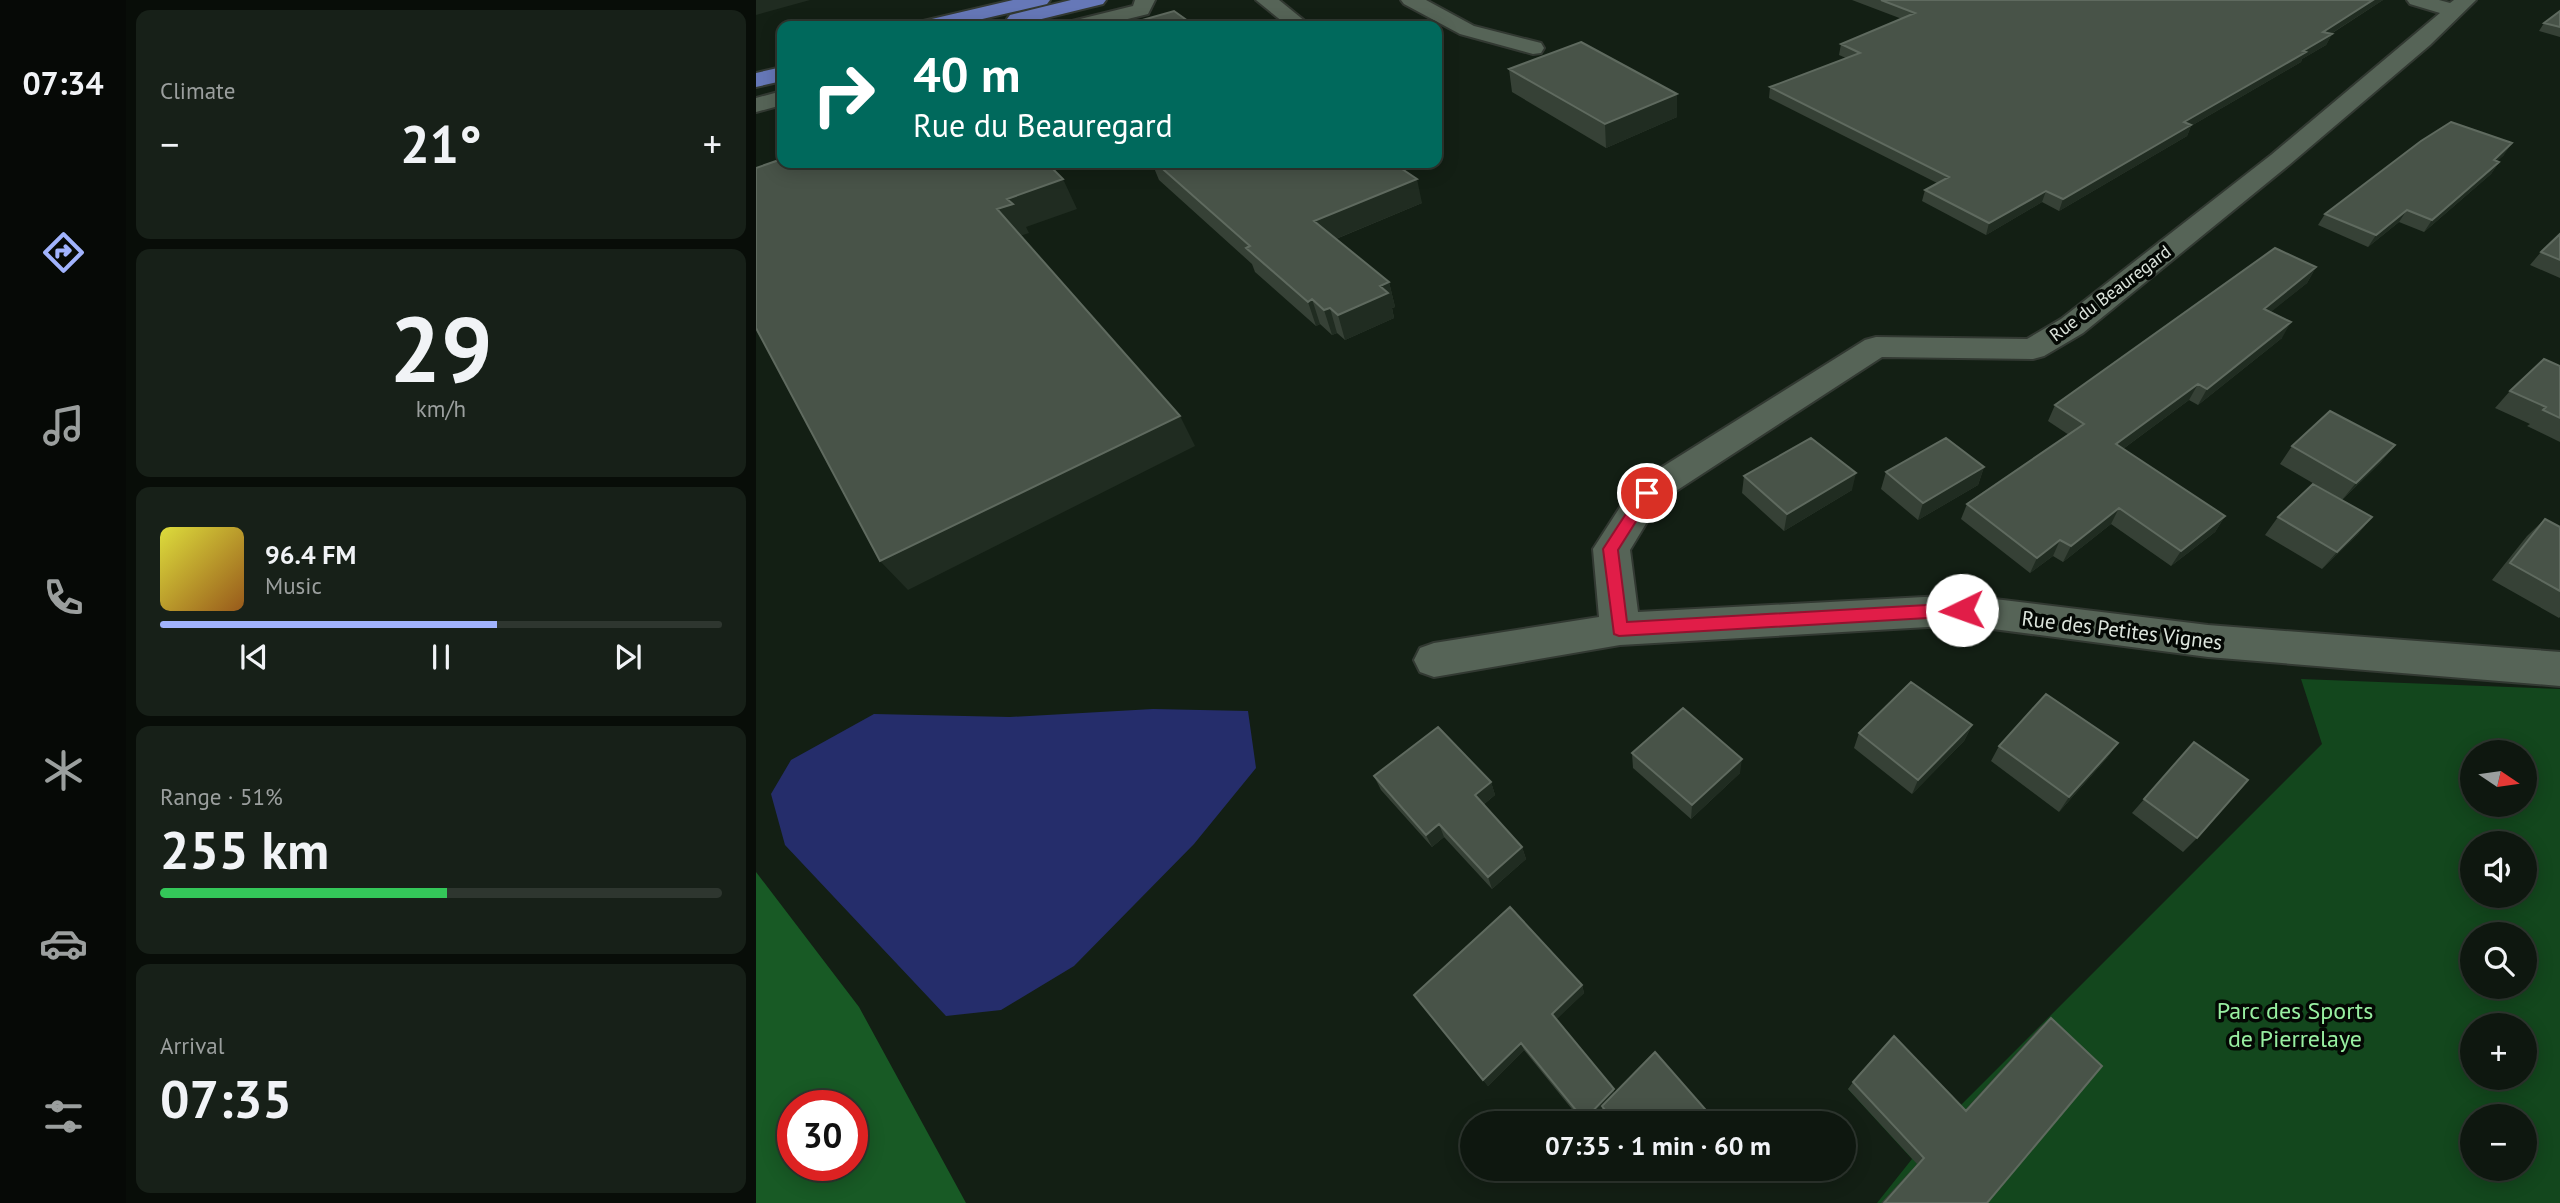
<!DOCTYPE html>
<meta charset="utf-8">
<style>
:root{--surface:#0e170f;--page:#172018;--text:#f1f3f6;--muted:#9b9f9e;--line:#2e362f;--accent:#a1b3fd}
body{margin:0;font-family:"PT Sans",sans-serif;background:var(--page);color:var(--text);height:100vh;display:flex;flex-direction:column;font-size:26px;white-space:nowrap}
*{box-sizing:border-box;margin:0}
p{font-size:23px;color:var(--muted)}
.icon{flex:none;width:38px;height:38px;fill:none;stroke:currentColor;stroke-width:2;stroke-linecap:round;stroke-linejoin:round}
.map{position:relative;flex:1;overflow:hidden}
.drawer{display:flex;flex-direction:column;gap:10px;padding:10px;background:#080d08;width:630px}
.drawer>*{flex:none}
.hud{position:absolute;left:21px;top:21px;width:665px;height:147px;border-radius:14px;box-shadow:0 4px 18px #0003,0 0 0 2px var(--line);background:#00695c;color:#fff;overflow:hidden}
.needle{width:46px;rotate:103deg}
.buttons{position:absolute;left:1704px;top:740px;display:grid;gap:14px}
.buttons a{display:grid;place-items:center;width:77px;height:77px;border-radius:50%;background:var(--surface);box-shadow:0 4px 18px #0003,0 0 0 2px var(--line);font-size:35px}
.speed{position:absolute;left:21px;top:1090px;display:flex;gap:14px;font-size:35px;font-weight:700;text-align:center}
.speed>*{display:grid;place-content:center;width:91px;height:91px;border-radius:50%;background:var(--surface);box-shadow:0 4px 18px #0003,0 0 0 2px var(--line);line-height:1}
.speed .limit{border:10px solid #d22;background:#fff;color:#111}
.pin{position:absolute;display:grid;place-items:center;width:60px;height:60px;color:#fff;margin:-30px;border:4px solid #fff;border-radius:50%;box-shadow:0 2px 7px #0007}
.me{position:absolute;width:77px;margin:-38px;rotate:267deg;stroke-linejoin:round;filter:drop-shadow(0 0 5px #0008)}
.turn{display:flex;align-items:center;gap:24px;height:147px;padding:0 21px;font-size:32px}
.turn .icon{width:91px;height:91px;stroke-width:2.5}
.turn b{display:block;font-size:49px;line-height:60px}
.big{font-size:52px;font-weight:700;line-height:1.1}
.drawer .widget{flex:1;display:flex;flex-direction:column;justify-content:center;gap:10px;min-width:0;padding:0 24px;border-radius:14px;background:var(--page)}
.drawer .dial{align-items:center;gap:0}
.dial b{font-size:91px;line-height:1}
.song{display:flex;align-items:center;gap:21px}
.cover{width:84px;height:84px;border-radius:10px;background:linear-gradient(135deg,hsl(60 70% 55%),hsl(30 70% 35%))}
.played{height:7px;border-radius:4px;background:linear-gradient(90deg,var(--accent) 60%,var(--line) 60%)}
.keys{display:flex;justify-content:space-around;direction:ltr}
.heat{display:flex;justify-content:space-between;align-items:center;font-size:38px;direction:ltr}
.charge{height:10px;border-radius:5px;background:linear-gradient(90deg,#34c759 51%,var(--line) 0)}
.trip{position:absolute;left:704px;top:1111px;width:396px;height:70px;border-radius:35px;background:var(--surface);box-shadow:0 4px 18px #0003,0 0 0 2px var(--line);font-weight:700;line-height:70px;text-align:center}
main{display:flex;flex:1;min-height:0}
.tab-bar{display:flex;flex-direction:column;width:126px;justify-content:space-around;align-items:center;background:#060906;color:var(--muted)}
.tab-bar .icon{width:49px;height:49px}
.tab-bar .active{color:var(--accent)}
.tab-bar b{font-size:32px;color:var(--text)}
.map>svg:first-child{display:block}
.green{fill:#13471d;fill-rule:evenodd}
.forest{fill:#185a25;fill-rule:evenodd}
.water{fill:#252d6b}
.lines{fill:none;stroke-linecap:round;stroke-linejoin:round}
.minor-casing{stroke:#323932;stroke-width:4}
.major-casing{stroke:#323932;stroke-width:4}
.minor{fill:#566457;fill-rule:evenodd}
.major{fill:#6678b8;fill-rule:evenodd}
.wall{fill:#364136}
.shaded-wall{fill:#202c21}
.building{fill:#485348;stroke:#5f6a5f;stroke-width:2}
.route{fill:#e11d48;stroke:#92132f;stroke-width:2}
.labels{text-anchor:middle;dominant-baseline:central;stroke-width:7;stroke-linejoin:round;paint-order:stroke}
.far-street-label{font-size:18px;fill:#dde5dd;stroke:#040804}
.street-label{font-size:21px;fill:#dde5dd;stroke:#040804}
.near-park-label{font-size:24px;fill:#98efa1;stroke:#040804}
</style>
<main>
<nav class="tab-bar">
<b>07:34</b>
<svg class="icon active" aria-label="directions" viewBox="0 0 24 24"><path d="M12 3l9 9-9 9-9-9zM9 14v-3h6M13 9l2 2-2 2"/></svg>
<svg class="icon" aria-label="music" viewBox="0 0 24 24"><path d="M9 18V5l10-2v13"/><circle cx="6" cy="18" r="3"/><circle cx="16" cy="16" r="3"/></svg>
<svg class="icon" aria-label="phone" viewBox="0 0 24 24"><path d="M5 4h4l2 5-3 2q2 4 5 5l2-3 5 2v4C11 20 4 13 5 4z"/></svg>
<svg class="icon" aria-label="climate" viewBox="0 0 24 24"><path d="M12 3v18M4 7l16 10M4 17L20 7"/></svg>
<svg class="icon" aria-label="car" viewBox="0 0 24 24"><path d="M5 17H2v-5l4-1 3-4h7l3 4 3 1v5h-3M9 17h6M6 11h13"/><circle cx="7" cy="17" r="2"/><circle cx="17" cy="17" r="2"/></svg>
<svg class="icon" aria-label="filters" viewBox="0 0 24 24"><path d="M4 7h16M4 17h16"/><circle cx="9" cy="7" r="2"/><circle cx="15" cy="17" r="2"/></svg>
</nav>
<section class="drawer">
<div class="widget"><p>Climate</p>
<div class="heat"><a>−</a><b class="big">21°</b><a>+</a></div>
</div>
<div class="widget dial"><b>29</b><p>km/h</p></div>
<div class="widget">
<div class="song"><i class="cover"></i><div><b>96.4 FM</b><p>Music</p></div></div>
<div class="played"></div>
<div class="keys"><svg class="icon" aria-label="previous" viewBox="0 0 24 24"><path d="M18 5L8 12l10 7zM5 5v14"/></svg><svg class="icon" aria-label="pause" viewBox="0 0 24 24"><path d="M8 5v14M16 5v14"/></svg><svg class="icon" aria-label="next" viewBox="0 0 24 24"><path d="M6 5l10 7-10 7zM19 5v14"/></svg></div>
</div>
<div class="widget"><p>Range · 51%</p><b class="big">255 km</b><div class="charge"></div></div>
<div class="widget"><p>Arrival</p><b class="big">07:35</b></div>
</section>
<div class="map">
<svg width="1804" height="1203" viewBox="0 0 1804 1203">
<rect width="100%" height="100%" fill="#131f14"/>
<path class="green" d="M1545 679 1804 689V1203H1121L1156 1159 1092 1089 1131 1045 1197 1113 1566 744ZM1717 752H1769V805H1717ZM1717 844H1769V896H1717ZM1717 934H1769V987H1717ZM1717 1026H1769V1078H1717ZM1717 1116H1769V1169H1717Z"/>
<path class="forest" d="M0 872 103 1007 210 1203H0ZM37 1106H96V1166H37Z"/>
<path class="water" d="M397 709 492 711 500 768 438 844 318 966 245 1010 190 1016 29 845 15 794 35 760 118 714 254 717Z"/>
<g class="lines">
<defs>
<path id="minor" d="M379 0H399L392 14 343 26H309L312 22 377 6Z
M500 0H523L555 26H532Z
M645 0H670L718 26 785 43 788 48 785 53 777 54 704 34 648 4Z
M1651 0H1683L1694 3 1698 0H1720L1674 45 1533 165 1327 333 1288 356 1277 359 1126 357 903 502 874 550 882 612 1206 595 1452 625 1804 652V686L1452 657 1206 625 864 645 678 677 664 672 658 660 664 648 678 643 843 617 837 549 879 484 1109 340 1120 337 1271 339 1305 319 1515 155 1684 13 1654 4Z
M26 91V105L0 112V98Z"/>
<path id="major" d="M257 0H294L291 4 196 26H160L163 22Z
M315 0H350L347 4 261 25 254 23 251 19 254 15Z
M26 67V81L0 87V73Z"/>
</defs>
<use href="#minor" class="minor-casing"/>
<use href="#major" class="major-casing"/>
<use href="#minor" class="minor"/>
<use href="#major" class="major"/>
</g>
<path class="wall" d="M1096 0H1627L1575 34H1576L1570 45 1546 59 1545 62 1435 126 1431 136 1303 211 1286 202 1230 235 1166 201 1169 190 1181 183 1013 98 1014 87 1090 58 1083 55 1085 44 1146 19Z
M1804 11V37L1783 31 1788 23Z
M753 69 921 94V117L850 148 756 92Z
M1748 155 1741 161 1743 162 1735 174 1668 232 1643 222 1612 247 1562 225 1569 214Z
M396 163H637L666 203 580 239 633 282 639 307 636 308 638 318 589 340 581 333 576 335 564 324 560 326 499 272 496 264 403 180Z
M1804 234V278L1774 265 1785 252Z
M1560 267 1551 283 1514 312 1526 338 1442 405 1433 400 1367 449 1469 516 1459 532 1415 566 1355 524 1307 562 1297 556 1274 573 1205 519 1211 504 1313 435 1292 421 1299 405Z
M1804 366V442L1771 426 1774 424 1739 408 1754 391Z
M1639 445 1625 462 1586 500 1524 464 1536 446Z
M1228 467 1222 485 1162 520 1125 489 1130 472Z
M988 476 1096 490 1028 531 986 493Z
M1522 517H1616L1602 534 1566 569 1509 535Z
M1789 519 1804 527V617L1803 618 1736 580 1771 536Z
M1216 725 1208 741 1156 794 1098 748 1103 733Z
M1438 742 1441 838 1427 852 1376 813Z
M1362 743 1351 758 1303 812 1235 761 1243 746Z
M876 753 984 773 935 819 877 768Z
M618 776 735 782 739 795 727 805 766 847 770 859 736 889 688 837 676 847 625 790Z
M826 985 828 993 800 1019 858 1089V1094L949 1109V1113L939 1124H857L846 1109 833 1124H828L768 1050 732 1086 664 1003 658 995Z
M1295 1018 1231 1203H1125L1161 1164 1092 1089 1097 1082 1209 1110 1284 1027Z"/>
<path class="shaded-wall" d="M0 0H54L0 15Z
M1617 0H1627L1562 42 1567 32Z
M1576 34 1570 45 1546 59 1545 62 1435 126 1431 136 1303 211 1307 199 1428 122Z
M921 94V117L850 148 849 124Z
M1756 143 1748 155 1730 172 1738 160Z
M1743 162 1735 174 1668 232 1676 220Z
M307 179 321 209 270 227 273 233 258 238 241 209 251 199Z
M661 179 666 203 565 245 558 221Z
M1290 191 1286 202 1230 235 1233 223Z
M1651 210 1643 222 1612 247 1620 235Z
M1560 267 1551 283 1499 325 1508 309Z
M633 282 639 307 636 308 638 318 589 340 582 315 624 286Z
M556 299 564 324 560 326 552 302Z
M574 308 581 333 576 335 568 310Z
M1535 322 1526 338 1442 405 1451 389Z
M1442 384 1433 400 1352 460 1360 444Z
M424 416 439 446 152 590 124 561Z
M1639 445 1625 462 1586 500 1600 483Z
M1228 467 1222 485 1162 520 1167 503Z
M1100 473 1096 490 1028 531 1031 514Z
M1363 508 1355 524 1307 562 1315 546Z
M1469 516 1459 532 1415 566 1425 551Z
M1616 517 1602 534 1566 569 1581 552Z
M1304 540 1297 556 1274 573 1281 558Z
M1216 725 1208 741 1156 794 1162 780Z
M1362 743 1351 758 1303 812 1313 797Z
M986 759 984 773 935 819 936 805Z
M735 782 739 795 723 808 719 795Z
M683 824 688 837 676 847 670 835Z
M766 847 770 859 736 889 732 877Z
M826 985 828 993 798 1022 796 1014Z
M765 1043 768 1050 732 1086 727 1080Z
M858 1089 859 1096 846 1106V1109L833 1124H829L828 1120Z
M949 1109V1113L939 1124H936Z"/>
<path class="building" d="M1125 0H1617L1567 32 1576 34 1547 51 1550 52 1428 122 1435 125 1307 199 1290 191 1233 223 1169 190 1193 177 1014 87 1104 53 1085 44 1159 13Z
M418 11 439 26H365Z
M1804 11V27L1788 23Z
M825 42 921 94 849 124 753 69Z
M1695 122 1756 143 1738 160 1743 162 1676 220 1651 210 1620 235 1569 214 1665 141Z
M26 159V163H291L307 179 251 199 257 204 241 209 424 416 124 561 0 328V168Z
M400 163H637L661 179 558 221 633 282 624 286 632 293 582 315 574 308 568 310 556 299 552 302 490 248 494 246Z
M1804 234V260L1785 252Z
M1519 248 1560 267 1508 309 1535 322 1451 389 1442 384 1360 444 1469 516 1425 551 1363 508 1315 546 1304 540 1281 558 1211 504 1328 424 1299 405Z
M1788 359 1804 366V418L1787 410 1790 407 1754 391Z
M1574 411 1639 445 1600 483 1536 446Z
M1055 438 1100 473 1031 514 988 476Z
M1190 438 1228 467 1167 503 1130 472Z
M1557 484 1616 517 1581 552 1522 517Z
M1789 519 1804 527V591L1754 563Z
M1155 682 1216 725 1162 780 1103 733Z
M1290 694 1362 743 1313 797 1243 746Z
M927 708 986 759 936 805 876 753Z
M682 727 735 782 719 795 766 847 732 877 683 824 670 835 618 776Z
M1438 742 1492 780 1441 838 1388 799Z
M754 907 826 985 796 1014 858 1089 828 1120 765 1043 727 1080 658 995Z
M1295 1018 1346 1066 1231 1203H1128L1168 1158 1097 1082 1138 1036 1210 1111Z
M899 1052 949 1109 936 1124H860L846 1106Z"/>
<path class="route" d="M891 488 898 493 862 550 871 622 1206 603 1214 610 1206 616 863 636 858 634 847 549 886 489Z"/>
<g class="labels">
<g class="far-street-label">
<text transform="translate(1354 293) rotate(-37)">Rue du Beauregard</text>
</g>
<g class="street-label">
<text transform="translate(1366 630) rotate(7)">Rue des Petites Vignes</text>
</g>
<g class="near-park-label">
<text x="1539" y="1010">Parc des Sports<tspan x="1539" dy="28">de Pierrelaye</tspan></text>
</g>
</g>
</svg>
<div class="buttons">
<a><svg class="needle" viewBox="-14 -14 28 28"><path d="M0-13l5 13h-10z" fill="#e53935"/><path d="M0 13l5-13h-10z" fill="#9b9f9e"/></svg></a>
<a><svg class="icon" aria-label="sound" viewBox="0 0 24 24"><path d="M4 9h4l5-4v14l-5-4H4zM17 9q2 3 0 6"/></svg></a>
<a><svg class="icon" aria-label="search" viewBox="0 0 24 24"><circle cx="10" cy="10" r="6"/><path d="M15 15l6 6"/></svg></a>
<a>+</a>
<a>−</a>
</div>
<div class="speed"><div class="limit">30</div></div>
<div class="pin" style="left:891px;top:493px;background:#d93025"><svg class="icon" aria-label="arrive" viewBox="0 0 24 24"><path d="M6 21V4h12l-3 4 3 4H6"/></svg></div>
<svg class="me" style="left:1206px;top:610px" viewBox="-20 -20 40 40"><circle r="19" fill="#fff"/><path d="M0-13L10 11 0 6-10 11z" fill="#e11d48"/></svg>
<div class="trip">07:35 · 1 min · 60 m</div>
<div class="hud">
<div class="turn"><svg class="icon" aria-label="right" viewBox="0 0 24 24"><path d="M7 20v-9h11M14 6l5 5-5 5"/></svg><div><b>40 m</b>Rue du Beauregard</div></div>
</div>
</div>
</main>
